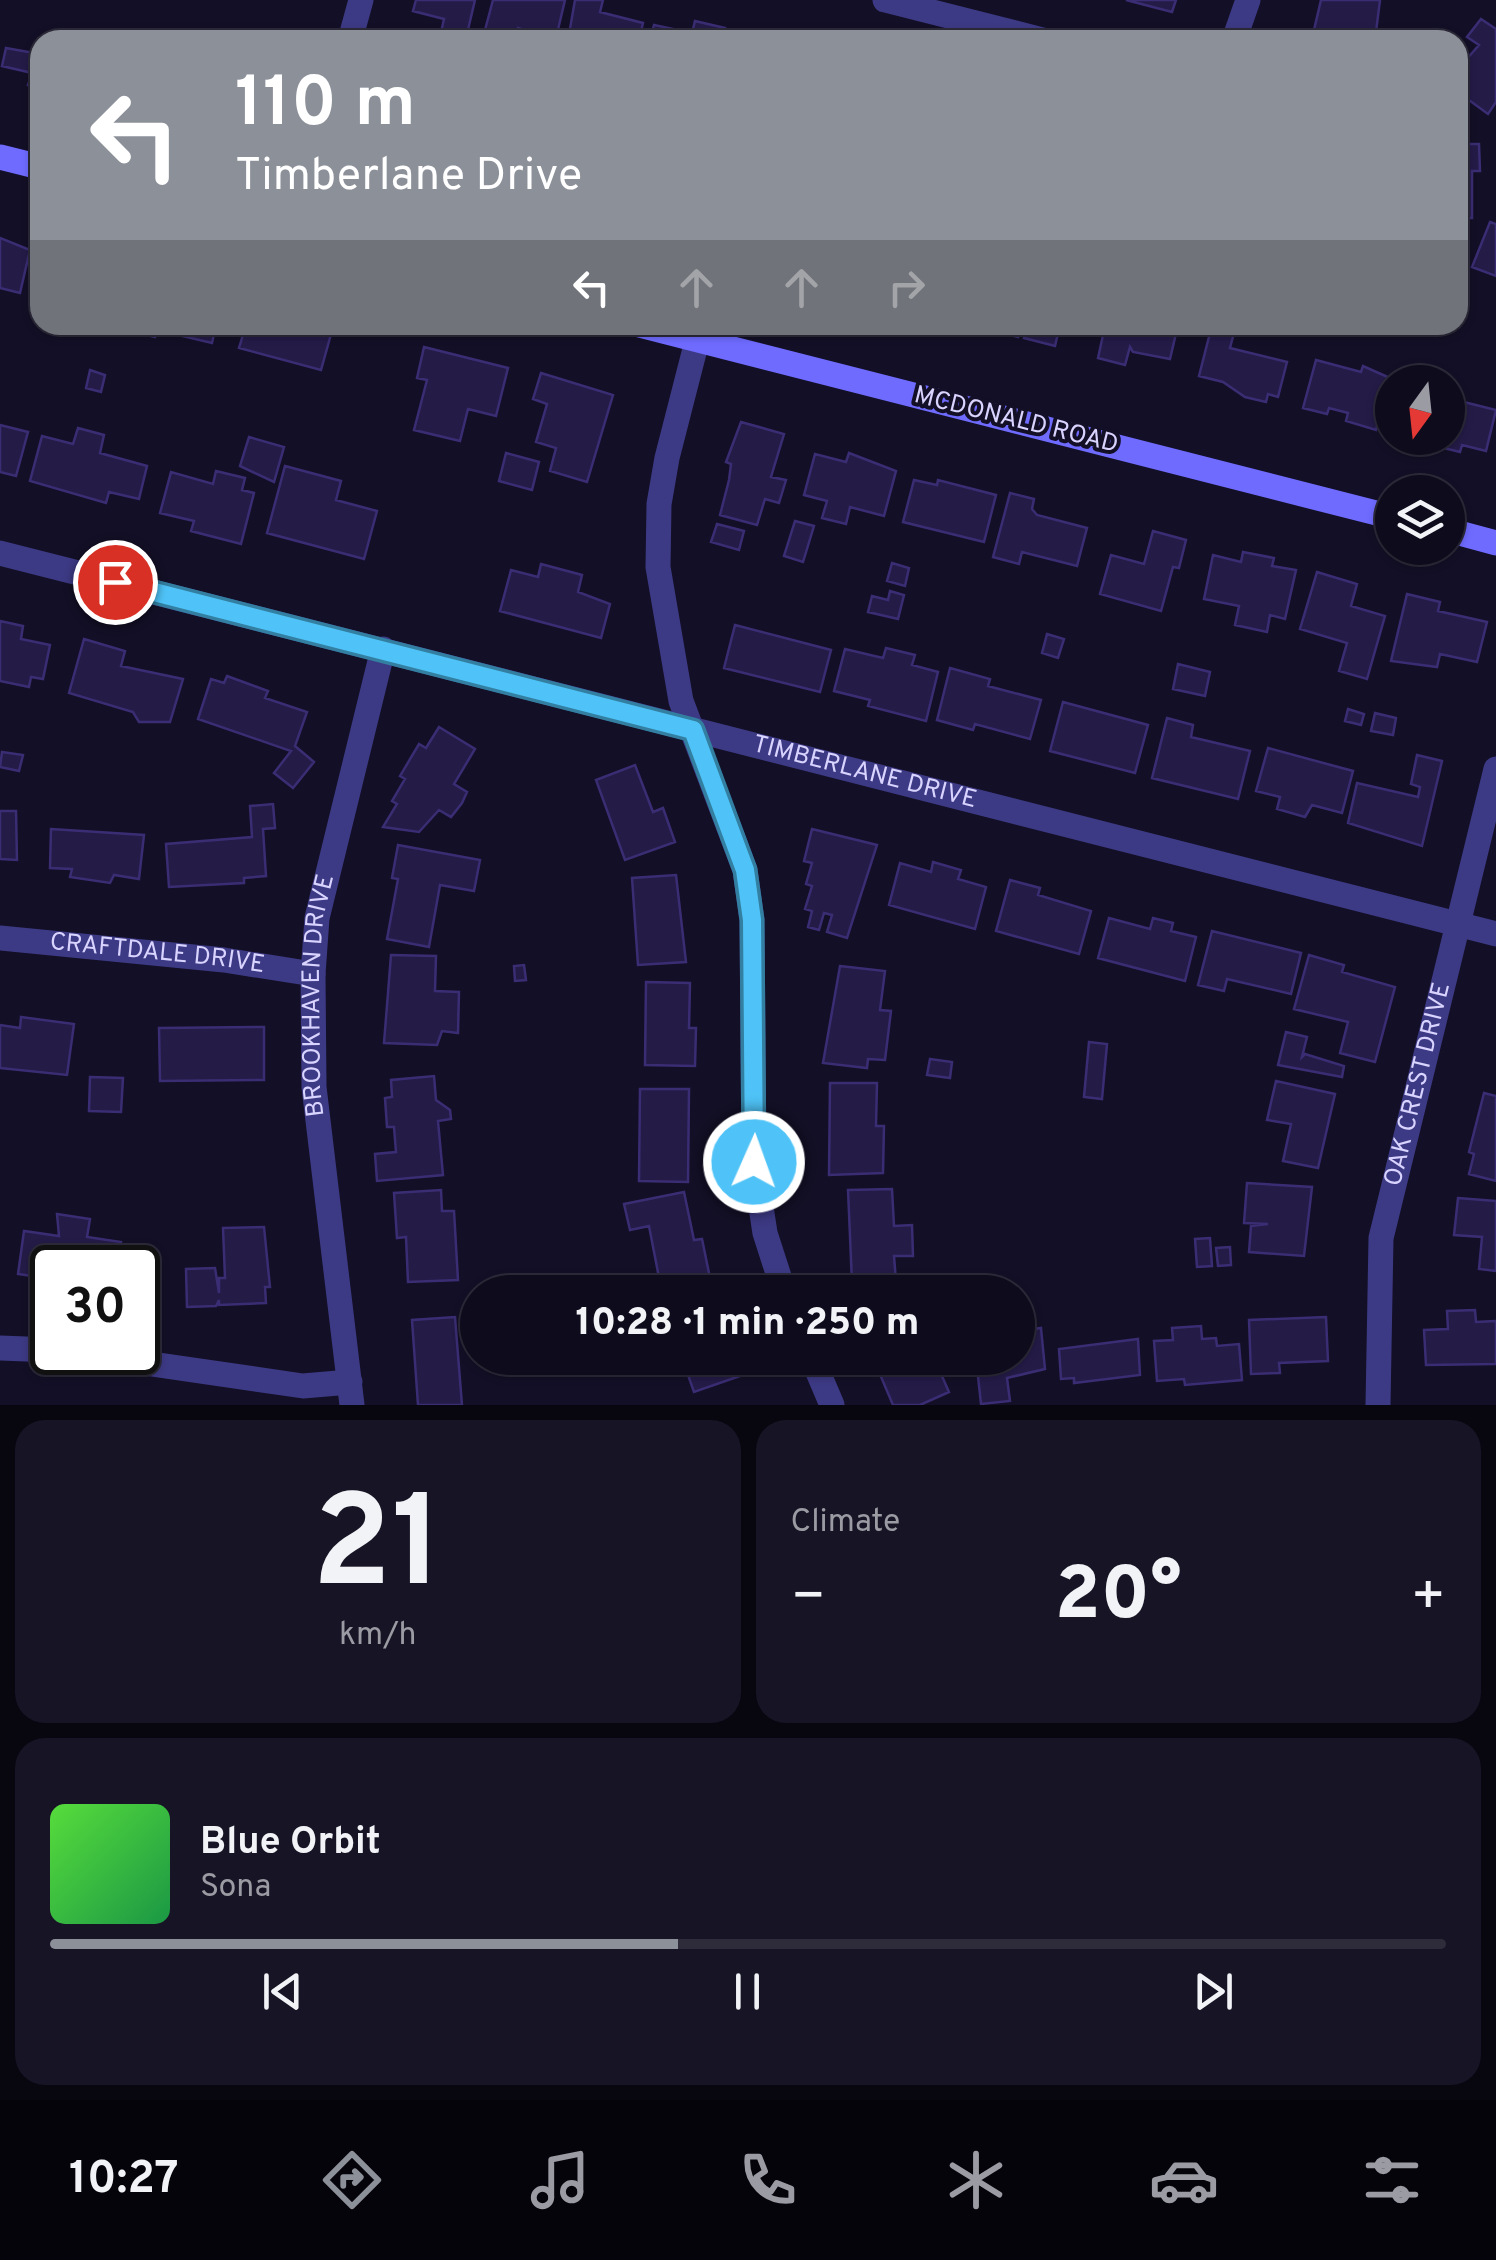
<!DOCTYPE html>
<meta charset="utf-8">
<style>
:root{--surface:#0e0b1c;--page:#171425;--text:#f1f3f6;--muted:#9b9ba3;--line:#2e2b3b;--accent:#8c9099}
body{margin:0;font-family:Overpass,sans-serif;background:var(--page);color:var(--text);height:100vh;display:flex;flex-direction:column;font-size:38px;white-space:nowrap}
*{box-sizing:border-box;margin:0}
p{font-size:32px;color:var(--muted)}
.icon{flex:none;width:55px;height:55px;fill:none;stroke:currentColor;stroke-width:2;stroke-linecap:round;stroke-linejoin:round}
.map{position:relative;height:1405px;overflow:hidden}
.side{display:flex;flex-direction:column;gap:15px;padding:15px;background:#08060f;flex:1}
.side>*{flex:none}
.top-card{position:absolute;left:30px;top:30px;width:1438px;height:305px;border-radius:30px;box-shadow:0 2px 8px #0004,0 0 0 2px var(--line);background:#8c9099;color:#fff;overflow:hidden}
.needle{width:65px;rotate:195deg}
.tools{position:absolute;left:1375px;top:365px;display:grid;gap:20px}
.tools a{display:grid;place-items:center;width:90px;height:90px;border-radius:50%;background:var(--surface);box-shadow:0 2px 8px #0004,0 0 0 2px var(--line);font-size:50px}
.speed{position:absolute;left:30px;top:1245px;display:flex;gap:20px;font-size:50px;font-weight:700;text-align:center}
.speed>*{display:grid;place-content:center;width:130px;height:130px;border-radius:50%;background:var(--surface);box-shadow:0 2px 8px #0004,0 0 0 2px var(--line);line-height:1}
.speed .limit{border:5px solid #111;border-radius:15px;background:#fff;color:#111}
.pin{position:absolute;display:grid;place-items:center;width:85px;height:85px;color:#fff;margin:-42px;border:5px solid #fff;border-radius:50%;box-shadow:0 2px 10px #0007}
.me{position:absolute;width:110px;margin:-55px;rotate:2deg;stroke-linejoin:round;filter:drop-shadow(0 0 8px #0008)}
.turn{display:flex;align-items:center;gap:35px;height:210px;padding:0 40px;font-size:45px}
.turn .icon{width:130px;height:130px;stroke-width:2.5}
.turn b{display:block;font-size:70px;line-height:85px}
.lanes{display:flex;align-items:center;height:95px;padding:0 40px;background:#0003;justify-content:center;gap:50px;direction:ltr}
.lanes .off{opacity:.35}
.big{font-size:75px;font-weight:800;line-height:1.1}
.side .card{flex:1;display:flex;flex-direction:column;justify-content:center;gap:15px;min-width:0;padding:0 35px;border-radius:30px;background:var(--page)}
.side .dial{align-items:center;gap:0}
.dial b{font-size:130px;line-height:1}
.song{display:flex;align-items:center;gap:30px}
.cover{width:120px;height:120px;border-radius:15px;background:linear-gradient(135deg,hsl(110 70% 55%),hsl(140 70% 35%))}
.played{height:10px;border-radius:5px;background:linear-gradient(90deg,var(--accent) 45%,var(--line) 45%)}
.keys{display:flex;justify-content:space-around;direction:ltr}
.heat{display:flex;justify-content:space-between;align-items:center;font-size:55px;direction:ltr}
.side .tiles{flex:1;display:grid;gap:15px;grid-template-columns:1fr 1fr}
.card:last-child{grid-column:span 2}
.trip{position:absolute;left:460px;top:1275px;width:575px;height:100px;border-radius:50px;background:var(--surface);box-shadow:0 2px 8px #0004,0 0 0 2px var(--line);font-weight:800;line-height:100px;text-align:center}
.tab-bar{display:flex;height:160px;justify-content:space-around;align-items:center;background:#06040b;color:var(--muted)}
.tab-bar .icon{width:70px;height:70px}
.tab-bar .active{color:var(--accent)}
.tab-bar b{font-size:45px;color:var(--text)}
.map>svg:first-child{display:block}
.building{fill:#241b47;stroke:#3b2d73;stroke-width:2.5}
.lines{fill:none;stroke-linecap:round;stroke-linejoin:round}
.street{stroke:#3d3a85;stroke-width:25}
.secondary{stroke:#6f6bff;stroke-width:25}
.route-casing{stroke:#337fa1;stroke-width:25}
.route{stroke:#4fc3f7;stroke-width:18}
.labels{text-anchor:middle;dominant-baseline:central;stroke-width:8;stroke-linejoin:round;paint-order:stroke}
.street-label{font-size:25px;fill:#d9d4ff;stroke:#130f26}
</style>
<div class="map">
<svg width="1496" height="1405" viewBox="0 0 1496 1405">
<rect width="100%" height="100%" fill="#130f26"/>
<path class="building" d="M416 0H475L467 34 442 28 444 19 413 11Z
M493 0H565L556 38 518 28 516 38 485 30Z
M575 0H603L600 12 643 23 639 40H568Z
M1126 0H1176L1172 12Z
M1321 0H1380L1375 40 1314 30Z
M1481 19 1496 29V102L1488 114 1458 92V69L1479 45 1467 37Z
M695 21 725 28 722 40H650L654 25 692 33Z
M6 48 40 54V88L28 85 32 73 2 66Z
M1458 120H1462L1463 144H1479L1480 171H1472V218H1458Z
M1490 222 1496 224V276L1472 267Z
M0 238 30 250 20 293 0 288Z
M136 325H216L212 343 157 330 155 337 134 332Z
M246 325 333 327 321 370 239 348Z
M994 325H1060L1055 346 1024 338 1026 328 1021 327 1018 337 993 331Z
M1178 325 1170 359 1133 352 1130 347 1125 365 1098 358 1105 326Z
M1212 325H1236L1230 348 1287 362 1278 397 1268 394 1266 402 1245 397 1223 382 1199 376Z
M424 347 508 368 496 416 468 409 460 441 414 430 427 380 417 378Z
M1316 360 1361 372 1363 366 1390 378 1376 430 1346 421 1348 413 1329 408 1327 414 1303 408Z
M90 370 105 375 101 392 86 388Z
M541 373 613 395 587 482 550 471 556 448 536 442 547 404 533 399Z
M1448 398 1496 410 1486 451 1462 445 1460 452 1403 438H1448Z
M741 422 784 434 771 477 786 480 779 503 765 499 757 525 720 515 729 480 731 464 726 462Z
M0 425 28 432 16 476 0 472Z
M78 428 104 435 100 453 147 466 139 499 109 492 106 503 30 481 42 436 73 444Z
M249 437 284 447 274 482 240 466Z
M506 453 539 462 532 490 499 481Z
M849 453 896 471 884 516 850 507 846 524 822 518 827 501 804 495 815 454 846 462Z
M285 466 341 481 336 500 377 511 364 559 267 533Z
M216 471 245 478 242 490 254 493 241 544 191 531 194 521 160 513 171 472 213 484Z
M914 480 937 485 938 480 996 495 984 542 903 522Z
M1010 493 1034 499 1032 509 1037 515 1087 528 1077 566 1022 552 1019 564 993 557Z
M795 521 814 526 803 562 784 556Z
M717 524 744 531 739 550 711 542Z
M1153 531 1186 540 1179 568 1173 567 1161 611 1100 594 1111 555 1144 564Z
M1243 552 1274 558 1272 566 1296 570 1285 619 1270 615 1267 632 1235 625 1239 606 1204 599 1213 555 1241 562Z
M892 563 909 568 905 586 887 581Z
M541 564 582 575 578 592 610 604 601 638 500 611 511 570 538 577Z
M1317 572 1357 584 1351 606 1385 616 1367 679 1339 671 1347 643 1300 629Z
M890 591 904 595 898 619 868 612 872 596 888 600Z
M1407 594 1440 602 1438 611 1487 622 1477 662 1440 654 1437 667 1391 661Z
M0 621 23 626 21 639 50 645 43 679 31 677 29 687 0 681Z
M735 625 831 650 820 692 724 668Z
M1047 634 1064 639 1058 658 1042 653Z
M84 639 125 651 121 666 183 679 170 722H139L133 712 69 693Z
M886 648 915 655 912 665 938 672 926 721 868 706 870 700 834 691 845 649 883 658Z
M1178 664 1210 672 1205 696 1173 689Z
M950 668 990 679 988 686 1041 700 1030 739 975 724 973 730 937 720Z
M227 676 268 691 265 698 307 712 295 746 314 762 293 788 274 773 291 751 198 719 211 679 224 683Z
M1063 702 1148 725 1135 773 1050 751Z
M1348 709 1364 714 1361 725 1345 721Z
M1375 713 1396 718 1393 735 1371 731Z
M1167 718 1193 725 1191 737 1250 751 1238 799 1152 778Z
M439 727 475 749 454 784 467 792 462 803 451 817 439 810 419 832 383 827 397 804 392 801 405 779 400 776 419 744 426 748Z
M1268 748 1353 771 1342 813 1312 805 1305 817 1277 809 1280 797 1256 791Z
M2 752 23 755 19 771 0 767Z
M1417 755 1442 761 1422 846 1348 823 1357 783 1418 797 1420 787 1411 784Z
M635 765 653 812 663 808 675 842 625 860 596 780Z
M273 804 275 828 263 829 266 876 244 878V883L169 887 166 844 252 837 250 806Z
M0 811H16L17 860 0 859Z
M51 829 144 835 139 879 114 875 110 883 70 877 72 869 50 868Z
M812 829 877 845 847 938 827 932 832 915 824 913 819 930 808 927 812 911 805 909 812 886 806 884 812 863 804 861Z
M398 845 480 860 474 891 440 885 429 947 387 939 398 879 392 878Z
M933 862 961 870 958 879 986 887 975 929 889 905 900 863 931 872Z
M676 875 686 962 638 965 632 878Z
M1010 880 1040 888 1038 895 1091 911 1079 954 996 931Z
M1109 918 1150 929 1153 918 1173 923 1171 931 1196 937 1185 981 1098 958Z
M1212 931 1301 953 1291 994 1227 979 1224 991 1198 985Z
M391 955 436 956 435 991 459 992 458 1033 442 1031 437 1045 384 1043Z
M1309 955 1344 965 1342 972 1395 987 1375 1062 1340 1053 1348 1022 1294 1009Z
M524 965 526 980 515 981 514 966Z
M840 966 885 971 880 1010 891 1011 885 1060 868 1059 867 1068 823 1063Z
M646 982 690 983 689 1028H696L695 1066 645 1065Z
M21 1017 74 1024 67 1075 0 1068V1025L20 1028Z
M264 1027V1080L160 1081 159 1028Z
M1286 1032 1307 1037 1302 1057 1305 1054 1344 1066 1342 1077 1278 1065Z
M1089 1042 1107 1044 1102 1099 1084 1097Z
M930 1059 952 1062 950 1078 927 1075Z
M434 1076 436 1100 450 1110 451 1119 438 1121 443 1175 377 1181 375 1154 396 1152 394 1127H387L385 1098 392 1097 391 1080Z
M90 1077 123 1078 121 1112 89 1111Z
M1276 1081 1335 1094 1318 1168 1283 1161 1291 1124 1267 1120Z
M830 1083H877L876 1126H884L883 1173 829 1175Z
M640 1089H689L688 1182 639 1181Z
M1484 1093 1496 1096V1181L1469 1174 1474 1154 1469 1152Z
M1247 1183 1312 1187 1304 1256 1249 1252 1251 1226 1268 1224 1244 1223Z
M892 1189 894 1226 912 1225 913 1256H894L896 1281 852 1283 848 1190Z
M441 1190 442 1211H454L458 1280 408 1282 406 1237 397 1238 394 1193Z
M684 1192 694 1240 702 1239 710 1278 661 1288 649 1226 630 1230 624 1204Z
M1458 1198 1496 1201V1271L1479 1269 1482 1237 1454 1235Z
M57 1214 90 1219 87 1237 121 1242 117 1268H52V1279L18 1274 24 1231 59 1236Z
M264 1227 270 1287H265L266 1303 219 1305V1300L216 1306 187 1307 186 1269 215 1268 219 1293V1278H225L223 1228Z
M1210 1238 1212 1266 1197 1267 1195 1239Z
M1230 1247 1231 1265 1218 1266 1216 1248Z
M1475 1310 1476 1322 1496 1321V1364L1426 1365 1424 1330 1448 1329 1447 1311Z
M455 1317 462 1405H418L412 1320Z
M1326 1317 1328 1361 1279 1363 1280 1373 1251 1374 1249 1320Z
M1201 1326 1202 1339 1216 1338 1217 1346 1239 1344 1242 1380 1185 1385 1184 1379 1157 1381 1154 1341 1173 1340 1172 1328Z
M1041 1328 1045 1369 1007 1378 1010 1401 981 1404 976 1358H1018V1331Z
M1138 1339 1140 1375 1074 1383V1378L1061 1379 1059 1349Z
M682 1358H736L743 1375 694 1392Z
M873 1358H934L949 1392 920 1405H893Z"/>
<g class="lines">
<g class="street">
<path d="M885 0 1043 40"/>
<path d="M350 40 361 0"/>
<path d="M1234 40 1248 0"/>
<path d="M697 341 667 458 659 504 658 567 681 701 745 870 752 920 754 1161 765 1233 784 1292"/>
<path id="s1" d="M0 553 1496 934"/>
<path id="s2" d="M0 938 224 960 313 974"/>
<path d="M0 1348 52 1350"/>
<path d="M69 1352 303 1386 350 1382"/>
<path d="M812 1358 832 1405"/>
<path id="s3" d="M352 1405 314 1087 313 974 317 918 383 649"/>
<path id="s4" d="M1378 1405 1381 1238 1496 769"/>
</g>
<path class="secondary" d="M0 157 40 167
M639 325 1392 517
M1448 530 1496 543"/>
</g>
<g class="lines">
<defs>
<path id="route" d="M115 582 693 730 745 870 752 920 754 1162"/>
</defs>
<use href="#route" class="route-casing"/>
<use href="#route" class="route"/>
</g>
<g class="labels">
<g class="street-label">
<text transform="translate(1016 421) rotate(14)">MCDONALD ROAD</text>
<text stroke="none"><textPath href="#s1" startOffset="892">TIMBERLANE DRIVE</textPath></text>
<text stroke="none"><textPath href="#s2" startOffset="158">CRAFTDALE DRIVE</textPath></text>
<text stroke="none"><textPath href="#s3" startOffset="412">BROOKHAVEN DRIVE</textPath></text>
<text stroke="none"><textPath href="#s4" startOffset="325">OAK CREST DRIVE</textPath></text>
</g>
</g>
</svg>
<div class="tools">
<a><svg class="needle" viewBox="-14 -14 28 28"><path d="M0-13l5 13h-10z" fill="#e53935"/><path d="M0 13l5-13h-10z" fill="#9b9ba3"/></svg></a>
<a><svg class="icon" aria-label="layers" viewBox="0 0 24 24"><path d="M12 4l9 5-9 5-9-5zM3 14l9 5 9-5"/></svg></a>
</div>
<div class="speed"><div class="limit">30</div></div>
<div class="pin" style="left:115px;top:582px;background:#d93025"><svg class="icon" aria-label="arrive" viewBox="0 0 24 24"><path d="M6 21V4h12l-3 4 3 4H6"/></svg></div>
<svg class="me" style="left:754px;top:1162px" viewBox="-20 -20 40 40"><circle r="17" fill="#4fc3f7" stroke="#fff" stroke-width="3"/><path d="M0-11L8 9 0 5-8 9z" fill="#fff"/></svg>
<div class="trip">10:28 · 1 min · 250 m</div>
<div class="top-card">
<div class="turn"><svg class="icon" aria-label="left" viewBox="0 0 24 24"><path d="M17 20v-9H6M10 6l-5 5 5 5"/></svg><div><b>110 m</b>Timberlane Drive</div></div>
<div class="lanes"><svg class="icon" aria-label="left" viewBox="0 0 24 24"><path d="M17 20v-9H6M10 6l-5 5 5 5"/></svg><svg class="icon off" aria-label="ahead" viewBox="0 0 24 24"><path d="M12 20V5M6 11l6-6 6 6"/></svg><svg class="icon off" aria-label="ahead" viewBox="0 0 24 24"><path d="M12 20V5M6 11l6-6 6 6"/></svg><svg class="icon off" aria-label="right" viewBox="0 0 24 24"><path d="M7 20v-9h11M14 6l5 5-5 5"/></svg></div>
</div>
</div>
<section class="side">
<div class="tiles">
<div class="card dial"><b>21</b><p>km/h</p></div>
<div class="card"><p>Climate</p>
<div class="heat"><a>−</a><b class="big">20°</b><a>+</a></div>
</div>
<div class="card">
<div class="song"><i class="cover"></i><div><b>Blue Orbit</b><p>Sona</p></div></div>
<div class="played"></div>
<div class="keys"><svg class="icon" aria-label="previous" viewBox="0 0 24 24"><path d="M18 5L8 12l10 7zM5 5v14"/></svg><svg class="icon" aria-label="pause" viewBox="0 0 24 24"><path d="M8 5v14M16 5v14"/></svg><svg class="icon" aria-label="next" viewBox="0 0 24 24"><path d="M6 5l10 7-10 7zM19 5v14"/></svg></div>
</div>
</div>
</section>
<nav class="tab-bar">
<b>10:27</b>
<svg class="icon active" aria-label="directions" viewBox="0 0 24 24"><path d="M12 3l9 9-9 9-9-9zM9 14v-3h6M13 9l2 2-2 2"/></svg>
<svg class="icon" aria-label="music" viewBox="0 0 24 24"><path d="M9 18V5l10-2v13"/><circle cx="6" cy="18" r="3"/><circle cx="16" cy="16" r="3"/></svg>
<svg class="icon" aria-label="phone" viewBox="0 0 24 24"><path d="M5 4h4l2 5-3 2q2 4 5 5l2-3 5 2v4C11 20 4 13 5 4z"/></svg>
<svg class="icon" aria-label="climate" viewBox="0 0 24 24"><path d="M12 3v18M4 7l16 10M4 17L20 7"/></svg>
<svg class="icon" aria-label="car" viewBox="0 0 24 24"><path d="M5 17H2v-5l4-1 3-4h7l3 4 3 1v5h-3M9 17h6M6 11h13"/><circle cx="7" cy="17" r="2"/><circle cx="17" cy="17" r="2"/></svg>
<svg class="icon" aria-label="filters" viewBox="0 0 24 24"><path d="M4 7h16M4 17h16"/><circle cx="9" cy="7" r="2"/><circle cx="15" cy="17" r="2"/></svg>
</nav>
